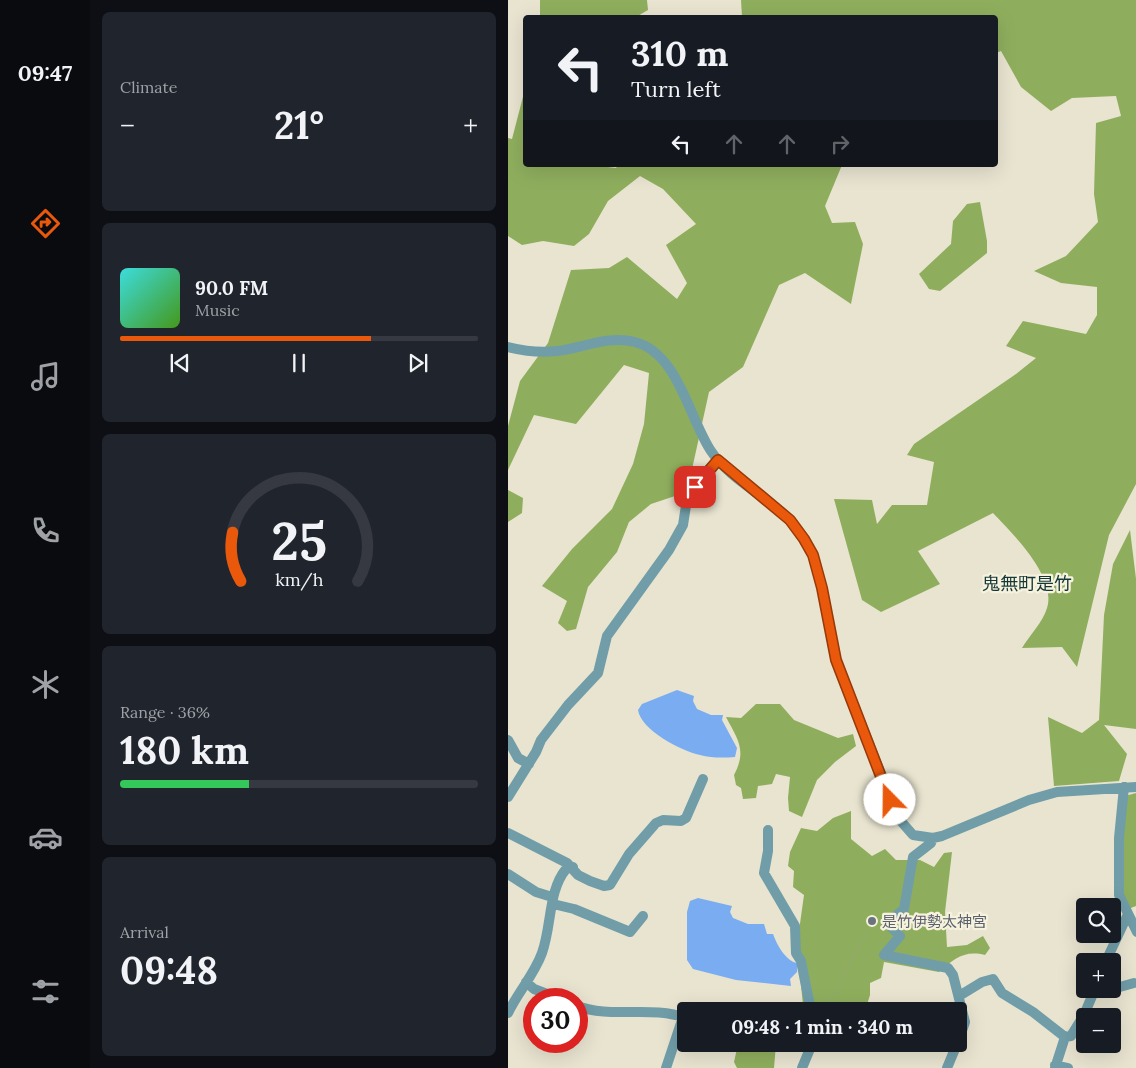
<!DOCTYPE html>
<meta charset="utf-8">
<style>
:root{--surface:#171b24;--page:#20242c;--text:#f1f3f6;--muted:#9ea1a6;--line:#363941;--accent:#ea580c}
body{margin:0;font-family:Lora,"Noto Sans JP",serif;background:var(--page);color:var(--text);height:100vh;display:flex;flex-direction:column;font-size:19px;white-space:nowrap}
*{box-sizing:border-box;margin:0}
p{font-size:16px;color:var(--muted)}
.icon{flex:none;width:28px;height:28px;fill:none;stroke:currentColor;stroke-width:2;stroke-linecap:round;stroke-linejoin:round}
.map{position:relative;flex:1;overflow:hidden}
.drawer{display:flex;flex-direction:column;gap:12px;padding:12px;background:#0d0f14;width:418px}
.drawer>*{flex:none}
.banner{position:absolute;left:15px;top:15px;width:475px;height:152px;border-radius:5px;box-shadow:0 5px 20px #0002;background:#171b24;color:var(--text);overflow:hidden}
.tools{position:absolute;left:568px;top:898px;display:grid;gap:10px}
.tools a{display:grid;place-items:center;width:45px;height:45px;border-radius:5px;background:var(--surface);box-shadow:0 5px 20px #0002;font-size:25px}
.speed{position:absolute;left:15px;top:988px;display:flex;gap:10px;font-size:25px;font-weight:700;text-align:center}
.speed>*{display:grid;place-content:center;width:65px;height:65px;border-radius:50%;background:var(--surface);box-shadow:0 5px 20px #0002;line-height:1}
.speed .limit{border:8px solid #d22;background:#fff;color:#111}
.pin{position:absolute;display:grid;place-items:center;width:42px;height:42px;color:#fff;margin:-21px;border-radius:10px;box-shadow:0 2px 8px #0006}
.me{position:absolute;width:55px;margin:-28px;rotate:338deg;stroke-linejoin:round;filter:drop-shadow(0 0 4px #0008)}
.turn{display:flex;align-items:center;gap:18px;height:105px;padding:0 25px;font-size:22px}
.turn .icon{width:65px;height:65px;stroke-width:2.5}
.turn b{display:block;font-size:35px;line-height:42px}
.lanes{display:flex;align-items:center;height:48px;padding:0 25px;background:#0003;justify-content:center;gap:25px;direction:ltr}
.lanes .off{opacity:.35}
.big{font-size:38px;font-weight:700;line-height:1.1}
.drawer .widget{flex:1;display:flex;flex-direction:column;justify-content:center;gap:8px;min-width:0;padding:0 18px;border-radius:8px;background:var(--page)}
.drawer .dial{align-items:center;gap:0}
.dial svg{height:130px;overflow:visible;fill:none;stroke:var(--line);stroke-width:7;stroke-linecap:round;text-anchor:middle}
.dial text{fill:var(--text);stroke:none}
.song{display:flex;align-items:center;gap:15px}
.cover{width:60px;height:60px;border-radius:8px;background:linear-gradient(135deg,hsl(180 70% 55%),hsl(100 70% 35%))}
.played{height:5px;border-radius:2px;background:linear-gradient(90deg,var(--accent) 70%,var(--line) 70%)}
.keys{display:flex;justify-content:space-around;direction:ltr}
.heat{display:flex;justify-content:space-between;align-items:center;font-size:28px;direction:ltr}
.charge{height:8px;border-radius:4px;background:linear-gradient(90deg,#34c759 36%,var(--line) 0)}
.trip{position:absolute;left:169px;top:1002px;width:290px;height:50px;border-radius:5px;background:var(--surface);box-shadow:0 5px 20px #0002;font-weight:700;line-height:50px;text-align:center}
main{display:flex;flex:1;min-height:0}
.dock{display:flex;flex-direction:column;width:90px;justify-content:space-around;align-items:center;background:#090b0e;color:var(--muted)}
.dock .icon{width:35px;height:35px}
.dock .current{color:var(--accent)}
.dock b{font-size:22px;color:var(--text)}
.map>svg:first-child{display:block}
.forest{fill:#8fae5d}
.water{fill:#79acf0}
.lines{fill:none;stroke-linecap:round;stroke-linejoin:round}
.path{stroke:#9f9c8d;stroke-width:1;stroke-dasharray:2.5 4;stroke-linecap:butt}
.minor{stroke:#709da8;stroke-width:10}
.route-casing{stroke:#983908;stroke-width:12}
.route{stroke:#ea580c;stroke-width:9}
.worship-dot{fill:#6b7280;stroke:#f6f2dd;stroke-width:2}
.labels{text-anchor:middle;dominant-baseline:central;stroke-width:4.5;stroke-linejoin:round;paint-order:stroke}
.worship-label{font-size:15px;fill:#5b616d;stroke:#f6f2dd;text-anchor:start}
.quarter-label{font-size:18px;fill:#143738;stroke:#f6f2dd}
</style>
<main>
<nav class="dock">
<b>09:47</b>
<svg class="icon current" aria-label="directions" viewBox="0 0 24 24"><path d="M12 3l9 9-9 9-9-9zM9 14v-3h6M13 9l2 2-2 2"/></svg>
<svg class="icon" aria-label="music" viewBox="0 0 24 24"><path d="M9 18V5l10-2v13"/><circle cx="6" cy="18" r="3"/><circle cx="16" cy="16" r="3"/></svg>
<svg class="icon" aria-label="phone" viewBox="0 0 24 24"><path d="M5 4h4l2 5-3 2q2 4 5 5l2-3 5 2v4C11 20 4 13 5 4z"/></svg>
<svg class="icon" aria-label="climate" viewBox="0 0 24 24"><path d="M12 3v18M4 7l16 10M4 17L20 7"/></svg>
<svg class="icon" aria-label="car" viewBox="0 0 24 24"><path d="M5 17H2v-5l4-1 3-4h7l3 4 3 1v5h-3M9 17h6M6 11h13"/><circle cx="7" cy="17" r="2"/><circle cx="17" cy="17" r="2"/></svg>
<svg class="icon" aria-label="filters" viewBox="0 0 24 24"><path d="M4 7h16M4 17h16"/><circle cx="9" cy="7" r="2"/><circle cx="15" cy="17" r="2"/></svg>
</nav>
<section class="drawer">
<div class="widget"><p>Climate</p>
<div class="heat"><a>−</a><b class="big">21°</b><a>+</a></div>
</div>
<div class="widget">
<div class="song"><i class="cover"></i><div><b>90.0 FM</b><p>Music</p></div></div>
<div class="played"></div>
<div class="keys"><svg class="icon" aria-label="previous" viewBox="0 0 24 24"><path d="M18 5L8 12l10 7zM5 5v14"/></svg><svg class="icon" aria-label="pause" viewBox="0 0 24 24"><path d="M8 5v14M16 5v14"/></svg><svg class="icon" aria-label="next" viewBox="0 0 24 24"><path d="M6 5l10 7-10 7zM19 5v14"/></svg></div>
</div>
<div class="widget dial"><svg viewBox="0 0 100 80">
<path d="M14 69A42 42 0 1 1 86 69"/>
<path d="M14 69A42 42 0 0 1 9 39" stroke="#ea580c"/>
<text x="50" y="56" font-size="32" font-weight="700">25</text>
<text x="50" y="72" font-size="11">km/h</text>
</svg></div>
<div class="widget"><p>Range · 36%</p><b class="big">180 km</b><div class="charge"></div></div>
<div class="widget"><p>Arrival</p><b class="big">09:48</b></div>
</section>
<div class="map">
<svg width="629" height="1068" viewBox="0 0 629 1068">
<rect width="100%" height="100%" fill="#e8e4d0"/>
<path class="forest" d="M32 0H139L140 10 128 17H32Z
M233 0H628V484L601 535 569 667 554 647 514 648C521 636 535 622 539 608 549 577 504 533 485 513L410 551 432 584 373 612 354 600 326 499 364 500 369 524 384 505H419L426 462 399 455 406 444 508 374 528 358 498 346 515 321 578 334 589 315V287L553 283 526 271 558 256 590 222 586 194 588 123 613 116 608 96 564 98 543 111 513 87 493 51 488 53V18L234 17Z
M17 89 18 165H83L108 168 110 165H334L317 206 324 223 347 222 355 244 343 304 297 273 271 285 235 367 201 392 179 492 143 504 121 522 109 552 80 587 68 629 59 631 50 623 59 601 34 586 64 549 104 509 125 464 136 424 141 373 116 365 68 424 26 415 0 470V426L12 381 40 343 63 270 101 268 119 257 169 299 179 283 158 245 188 224 155 189 132 176 100 201 81 234 66 246 35 241 14 245 0 236V138L4 139Z
M472 202 479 241V253L432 291 421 289 411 274 443 244 445 221 459 204Z
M0 490 15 498 14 513 0 522Z
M622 530 629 587 628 729 596 725 619 754 611 781 546 786 540 717 574 733 591 720 596 615 605 564Z
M248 704H272L286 720 330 738 345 734 348 746 327 762 309 780 294 817 281 811 280 798 282 777 268 774 264 784 250 786 248 798 235 799 233 788 228 785 226 775C239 750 230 740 218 717L233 718Z
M628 793V906L620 909 614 894 617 796Z
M343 811V839L364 856 377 849 388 860H412L426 867 436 853 444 852 437 912 439 947 459 945 475 936 482 948 477 955C456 950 446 959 431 972L376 962 373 978 362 983V995L357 1011H300L295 1005 289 945 296 895 285 887 286 871 280 866 282 852 293 828 309 831 325 818Z
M230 1044H268L266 1068H229L226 1062Z"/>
<path class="water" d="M169 690 186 696 185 701 189 709 203 715H215L214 720 229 748 227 757C215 758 203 758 192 755 173 751 133 730 130 710L134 704Z
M190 898 224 906 222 912 225 918 240 924H256L259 934H265C269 945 278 961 289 963V972L282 979 283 986 228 980 185 969 179 960V912L182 901Z"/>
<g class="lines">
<path class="path" d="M317 1011 358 932"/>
<path class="minor" d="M0 347C16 351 33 353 49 351 75 348 100 335 127 342 170 353 181 418 203 451 223 481 258 495 282 521 291 531 298 543 305 555L314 588 328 660 391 819 405 835 425 838 434 836 521 800 549 792 629 787
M0 740 10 758 21 764
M616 787 611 838V895L629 932
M0 797 28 752 33 740 60 705 90 673 99 636 161 550 175 525 179 499 198 472 210 460
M260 830V851L256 873 287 926 288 953 293 961 303 1011
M0 833 59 863 70 875 82 881 96 886 102 885 121 854 148 823 155 820 173 821 178 818 195 779
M425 838 423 843 405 857 396 909 379 923 392 936 376 955 440 968 445 975 457 1022 450 1042
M0 874 28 892 44 897
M45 904 66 909 122 932 135 916
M598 961 620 914
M18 982 26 989 52 999
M586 990H601L626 983
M451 996 474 982 485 979 494 993 525 1012 557 1037
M69 1006C103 1019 143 1005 178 1018
M0 1013C10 992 26 975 34 953 44 925 40 891 58 869L65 867
M547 1065 560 1068
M158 1068 175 1017
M294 1068 304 1044
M439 1068 449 1044
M547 1068 557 1037 563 1036 576 1015 587 989"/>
</g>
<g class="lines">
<defs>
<path id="route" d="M187 487 210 460 282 520 296 539 305 555 314 588 328 660 382 800"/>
</defs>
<use href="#route" class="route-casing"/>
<use href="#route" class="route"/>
</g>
<circle class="worship-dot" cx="364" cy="921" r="5"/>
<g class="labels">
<g class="worship-label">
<text x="374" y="921">是竹伊勢太神宮</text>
</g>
<g class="quarter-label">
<text x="519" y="583">鬼無町是竹</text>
</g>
</g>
</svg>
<div class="tools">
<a><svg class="icon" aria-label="search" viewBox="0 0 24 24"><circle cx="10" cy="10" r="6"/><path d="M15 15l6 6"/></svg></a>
<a>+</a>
<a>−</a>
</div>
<div class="speed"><div class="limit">30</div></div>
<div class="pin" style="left:187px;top:487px;background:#d93025"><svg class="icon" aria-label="arrive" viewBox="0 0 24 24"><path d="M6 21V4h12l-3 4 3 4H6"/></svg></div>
<svg class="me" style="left:382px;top:800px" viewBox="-20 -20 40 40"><circle r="19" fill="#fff"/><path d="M0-13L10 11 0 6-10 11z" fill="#ea580c"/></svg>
<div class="trip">09:48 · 1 min · 340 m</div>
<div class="banner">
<div class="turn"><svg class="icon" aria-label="left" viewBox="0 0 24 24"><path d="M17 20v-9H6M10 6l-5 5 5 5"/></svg><div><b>310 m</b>Turn left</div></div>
<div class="lanes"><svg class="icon" aria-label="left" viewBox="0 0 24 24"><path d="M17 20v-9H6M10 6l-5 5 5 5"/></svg><svg class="icon off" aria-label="ahead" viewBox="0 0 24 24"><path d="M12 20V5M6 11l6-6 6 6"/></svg><svg class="icon off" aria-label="ahead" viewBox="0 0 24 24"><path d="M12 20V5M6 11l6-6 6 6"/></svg><svg class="icon off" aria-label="right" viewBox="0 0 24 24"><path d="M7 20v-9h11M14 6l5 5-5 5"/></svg></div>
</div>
</div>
</main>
